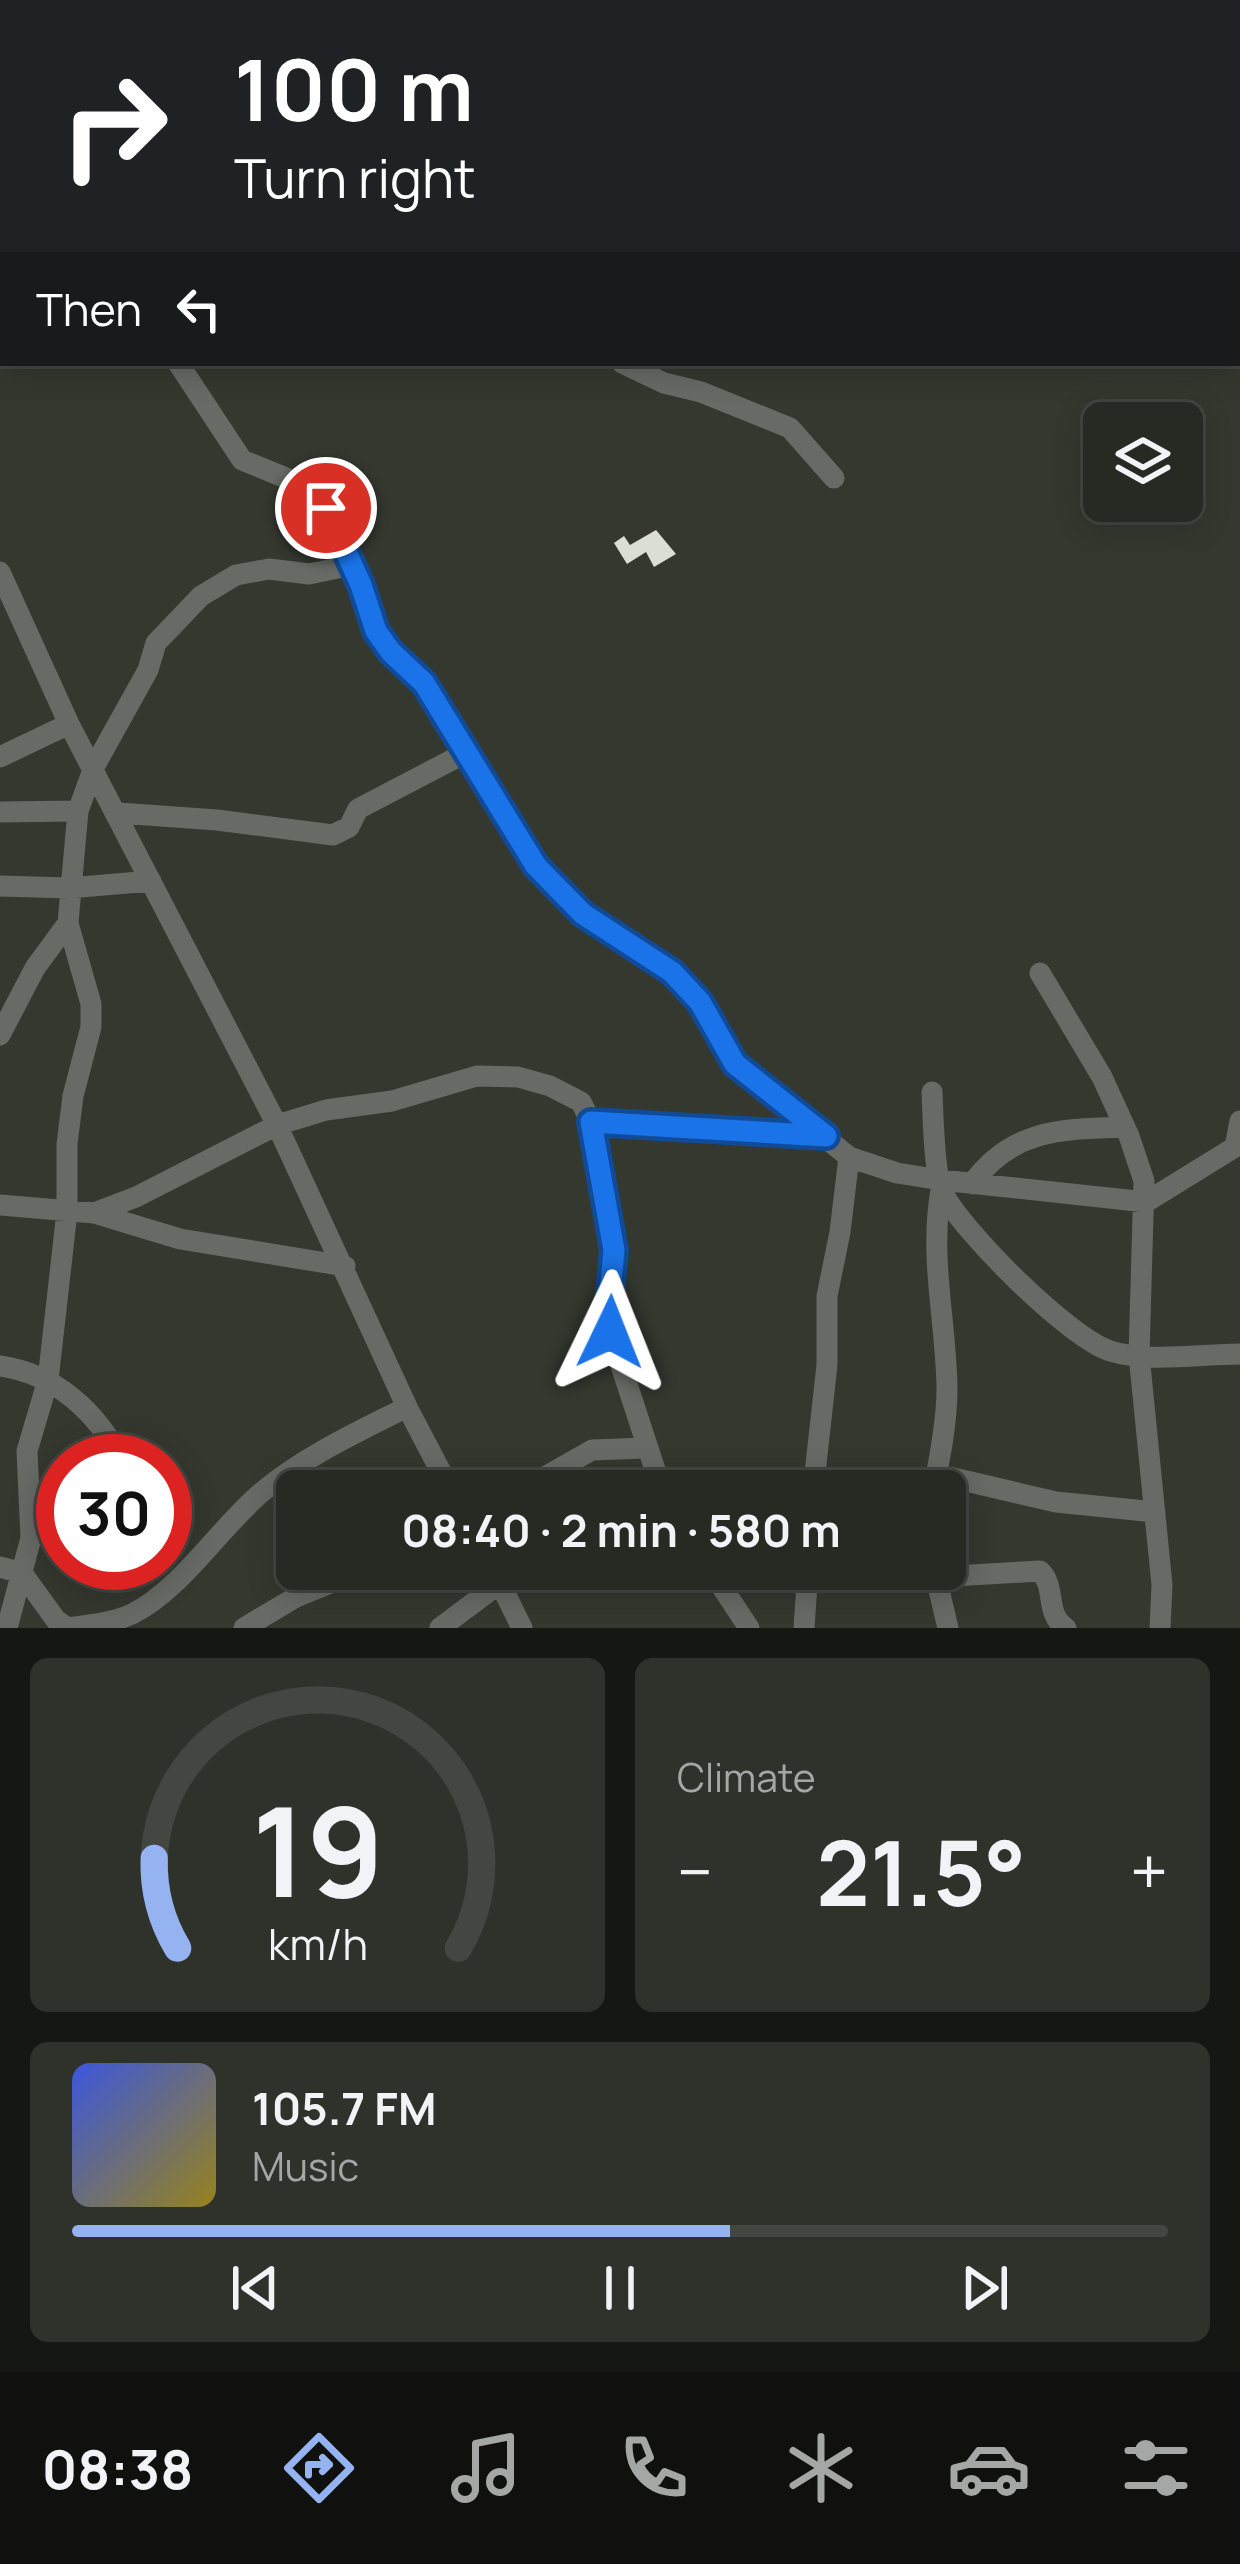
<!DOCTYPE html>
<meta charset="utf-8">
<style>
:root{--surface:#272a23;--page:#2f322b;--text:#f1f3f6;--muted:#a4a7a6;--line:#434641;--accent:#95b2f1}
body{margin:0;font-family:Manrope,sans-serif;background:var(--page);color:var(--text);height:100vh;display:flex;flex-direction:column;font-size:45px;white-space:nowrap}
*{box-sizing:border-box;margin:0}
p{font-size:39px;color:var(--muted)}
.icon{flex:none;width:66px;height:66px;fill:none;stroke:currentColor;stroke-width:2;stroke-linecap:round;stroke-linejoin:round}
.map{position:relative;height:1628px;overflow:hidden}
.panel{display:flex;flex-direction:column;gap:30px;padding:30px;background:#151713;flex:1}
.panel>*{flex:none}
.top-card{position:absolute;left:0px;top:0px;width:1242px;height:366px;box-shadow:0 6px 30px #0003,0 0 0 3px var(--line);background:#202124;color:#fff;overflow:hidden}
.controls{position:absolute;left:1083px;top:402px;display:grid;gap:24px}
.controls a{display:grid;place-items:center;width:120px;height:120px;border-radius:18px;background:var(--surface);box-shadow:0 6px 30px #0003,0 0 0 3px var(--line);font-size:60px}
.speed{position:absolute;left:36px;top:1434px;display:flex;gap:24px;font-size:60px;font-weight:700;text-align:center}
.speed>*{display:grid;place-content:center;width:156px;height:156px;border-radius:50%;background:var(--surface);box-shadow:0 6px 30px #0003,0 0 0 3px var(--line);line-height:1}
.speed .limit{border:18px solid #d22;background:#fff;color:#111}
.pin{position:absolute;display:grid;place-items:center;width:102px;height:102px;color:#fff;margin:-51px;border:6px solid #fff;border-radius:50%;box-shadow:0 3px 12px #0007}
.me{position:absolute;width:132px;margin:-66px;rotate:2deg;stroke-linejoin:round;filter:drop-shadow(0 0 9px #0008)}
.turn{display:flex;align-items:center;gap:42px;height:252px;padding:0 36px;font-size:54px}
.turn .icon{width:156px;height:156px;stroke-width:2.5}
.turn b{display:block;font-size:84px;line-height:102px}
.then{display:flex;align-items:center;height:114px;padding:0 36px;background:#0003;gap:24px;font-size:45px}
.big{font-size:90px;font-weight:700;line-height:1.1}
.panel .card{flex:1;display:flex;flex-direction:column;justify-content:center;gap:18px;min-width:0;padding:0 42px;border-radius:18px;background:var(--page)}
.panel .dial{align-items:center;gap:0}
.dial svg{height:312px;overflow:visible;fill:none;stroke:var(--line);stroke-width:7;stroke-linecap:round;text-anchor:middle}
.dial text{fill:var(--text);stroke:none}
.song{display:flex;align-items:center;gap:36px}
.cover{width:144px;height:144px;border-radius:18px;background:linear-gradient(135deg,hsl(230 70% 55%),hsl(50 70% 35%))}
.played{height:12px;border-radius:6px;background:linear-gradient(90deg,var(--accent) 60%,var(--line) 60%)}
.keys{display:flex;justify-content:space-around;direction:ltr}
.heat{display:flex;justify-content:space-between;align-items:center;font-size:66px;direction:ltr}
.panel .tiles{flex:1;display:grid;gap:30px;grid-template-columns:1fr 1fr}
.card:last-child{grid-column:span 2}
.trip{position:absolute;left:276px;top:1470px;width:690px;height:120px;border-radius:18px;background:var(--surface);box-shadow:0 6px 30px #0003,0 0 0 3px var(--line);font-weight:700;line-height:120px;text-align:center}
.dock{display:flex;height:192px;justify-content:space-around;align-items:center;background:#10110e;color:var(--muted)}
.dock .icon{width:84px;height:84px}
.dock .selected{color:var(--accent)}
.dock b{font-size:54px;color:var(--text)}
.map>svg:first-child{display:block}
.building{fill:#d9dfd4}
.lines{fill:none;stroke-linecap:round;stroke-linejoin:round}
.path{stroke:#90938c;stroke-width:3;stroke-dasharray:9 9;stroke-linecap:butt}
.minor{stroke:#686a65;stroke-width:21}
.highway{stroke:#aaafa5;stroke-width:30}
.route-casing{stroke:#114b97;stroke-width:30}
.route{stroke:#1a73e8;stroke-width:21}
</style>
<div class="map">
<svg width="1240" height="1628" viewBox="0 0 1240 1628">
<rect width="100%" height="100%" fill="#34382f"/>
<path class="building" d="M656 530 676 554 654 567 646 552 627 564 614 543 624 536 630 545Z"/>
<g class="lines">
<path class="path" d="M939 0V3
M1239 207H1240"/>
<path class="minor" d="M0 0 6 3
M911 0 915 3
M1239 260 1240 261
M178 363 242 460 303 485 326 508 361 585 376 631 391 652 425 683 536 866 583 914 672 972 700 1002 735 1064 849 1157 897 1173 941 1180 1146 1202 1240 1144
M622 363 664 383 701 392 790 428 834 478
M0 572 69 724 277 1125 407 1407 451 1491
M0 757 69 724
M0 812 78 811
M119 813 217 820 333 835 349 827 358 809 467 752
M0 886 69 888 151 881
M1040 973 1102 1077 1129 1136 1144 1181 1139 1355 1162 1585 1160 1628
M0 1035 35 968 68 923 78 811 94 767 148 670 156 643 201 596 236 575 269 569 309 574 352 565
M932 1092C933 1114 934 1176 943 1193 963 1232 1068 1337 1110 1351 1149 1363 1200 1354 1240 1354
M591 1122 826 1136
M1235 1147 1240 1121
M972 1184C1011 1129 1062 1129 1125 1127
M0 1205 94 1213 136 1197 277 1125 326 1110 392 1101 477 1076 518 1077 550 1086 581 1102 591 1122 614 1250 610 1332 662 1491
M94 1213 180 1239 345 1266
M0 1366C56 1374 97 1412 122 1461
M936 1474 1056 1502 1155 1512
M520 1491 592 1450 646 1448
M813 1491 827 1365V1296L840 1232 849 1157
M933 1491C940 1458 947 1422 947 1388 946 1320 929 1258 941 1190
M0 1567 22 1573 56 1620 68 1628C89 1625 112 1623 132 1614 181 1590 220 1527 262 1492 305 1456 358 1432 407 1407
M493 1569 522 1628
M710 1569 749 1628
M934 1569 948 1628
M936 1577 1040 1571C1057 1587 1044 1614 1066 1628
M7 1628 31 1538 27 1451 48 1380 67 1212V1144L73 1096 91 1027V1004L68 923
M244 1628 296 1597 365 1569
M440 1628 500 1583
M804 1628 808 1569"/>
<path class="highway" d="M270 3 274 0
M0 205 3 203"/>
</g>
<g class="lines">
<defs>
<path id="route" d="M326 508 361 585 376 631 391 652 424 683 536 866 583 914 672 972 700 1002 735 1064 826 1136 591 1122 614 1250 608 1315 610 1332"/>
</defs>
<use href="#route" class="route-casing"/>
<use href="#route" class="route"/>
</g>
</svg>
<div class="controls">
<a><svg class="icon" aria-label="layers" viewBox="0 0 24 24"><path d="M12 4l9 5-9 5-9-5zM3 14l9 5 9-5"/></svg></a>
</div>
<div class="speed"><div class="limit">30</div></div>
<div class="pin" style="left:326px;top:508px;background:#d93025"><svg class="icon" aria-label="arrive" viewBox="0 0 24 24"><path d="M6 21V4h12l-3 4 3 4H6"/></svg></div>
<svg class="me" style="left:610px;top:1332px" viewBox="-20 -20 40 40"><path d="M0-17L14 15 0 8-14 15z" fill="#1a73e8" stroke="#fff" stroke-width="4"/></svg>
<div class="trip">08:40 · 2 min · 580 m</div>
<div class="top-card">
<div class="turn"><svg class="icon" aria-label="right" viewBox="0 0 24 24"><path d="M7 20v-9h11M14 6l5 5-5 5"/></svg><div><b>100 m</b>Turn right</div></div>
<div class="then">Then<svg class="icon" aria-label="left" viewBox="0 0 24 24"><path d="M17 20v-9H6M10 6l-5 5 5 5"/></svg></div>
</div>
</div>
<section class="panel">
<div class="tiles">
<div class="card dial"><svg viewBox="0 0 100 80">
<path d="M14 69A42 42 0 1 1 86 69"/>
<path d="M14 69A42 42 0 0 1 8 46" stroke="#95b2f1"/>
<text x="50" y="56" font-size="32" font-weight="700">19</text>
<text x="50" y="72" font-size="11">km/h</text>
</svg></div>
<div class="card"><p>Climate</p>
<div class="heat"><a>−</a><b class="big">21.5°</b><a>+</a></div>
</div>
<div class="card">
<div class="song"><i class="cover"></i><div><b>105.7 FM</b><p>Music</p></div></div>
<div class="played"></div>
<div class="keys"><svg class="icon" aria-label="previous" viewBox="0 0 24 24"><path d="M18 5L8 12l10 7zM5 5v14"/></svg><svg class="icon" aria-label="pause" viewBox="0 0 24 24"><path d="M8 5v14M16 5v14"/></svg><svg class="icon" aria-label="next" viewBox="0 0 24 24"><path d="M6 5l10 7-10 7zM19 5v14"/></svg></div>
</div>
</div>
</section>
<nav class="dock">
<b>08:38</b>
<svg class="icon selected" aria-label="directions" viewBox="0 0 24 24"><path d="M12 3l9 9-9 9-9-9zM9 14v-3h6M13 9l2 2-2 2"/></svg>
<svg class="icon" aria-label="music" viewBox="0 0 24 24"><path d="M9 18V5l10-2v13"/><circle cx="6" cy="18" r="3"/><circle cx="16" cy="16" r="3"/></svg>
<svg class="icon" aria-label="phone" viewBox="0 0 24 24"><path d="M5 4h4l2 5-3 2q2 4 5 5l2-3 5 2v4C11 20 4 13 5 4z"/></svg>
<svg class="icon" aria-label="climate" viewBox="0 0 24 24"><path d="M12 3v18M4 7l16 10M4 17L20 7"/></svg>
<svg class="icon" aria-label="car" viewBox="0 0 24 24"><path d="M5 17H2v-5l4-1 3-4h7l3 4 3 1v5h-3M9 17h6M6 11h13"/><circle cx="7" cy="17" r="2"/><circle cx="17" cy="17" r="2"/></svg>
<svg class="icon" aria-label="filters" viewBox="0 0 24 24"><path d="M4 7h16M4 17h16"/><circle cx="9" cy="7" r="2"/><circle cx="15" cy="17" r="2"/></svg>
</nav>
